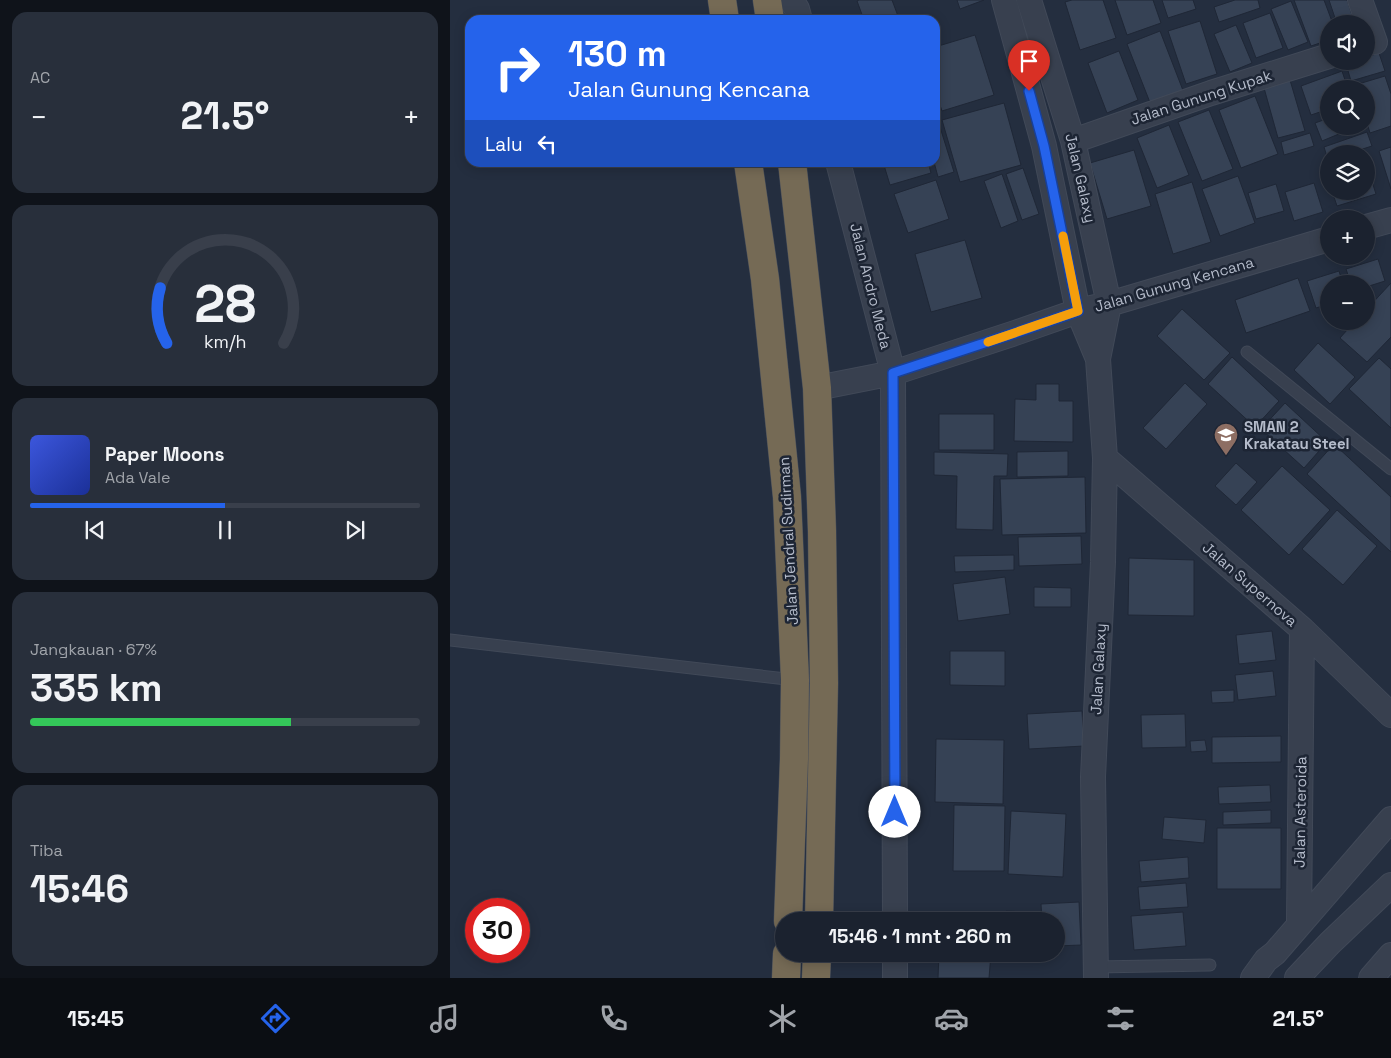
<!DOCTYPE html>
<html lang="id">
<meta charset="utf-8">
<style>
:root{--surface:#1b222f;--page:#282f3b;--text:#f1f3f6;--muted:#a0a4aa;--line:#393f4b;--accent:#2563eb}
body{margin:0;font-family:"Space Grotesk",sans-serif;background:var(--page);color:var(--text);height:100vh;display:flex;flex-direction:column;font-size:19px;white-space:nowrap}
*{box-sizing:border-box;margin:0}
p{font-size:16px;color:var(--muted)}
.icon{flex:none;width:28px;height:28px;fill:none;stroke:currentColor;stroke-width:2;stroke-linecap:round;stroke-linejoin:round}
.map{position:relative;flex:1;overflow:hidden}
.drawer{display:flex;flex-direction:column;gap:12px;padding:12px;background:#0f131a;width:450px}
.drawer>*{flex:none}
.banner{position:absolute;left:15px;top:15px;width:475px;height:152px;border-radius:15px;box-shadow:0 2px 12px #0003,0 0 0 1px var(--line);background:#2563eb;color:#fff;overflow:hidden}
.fabs{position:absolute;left:870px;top:15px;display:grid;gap:10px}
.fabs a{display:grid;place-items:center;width:55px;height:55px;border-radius:50%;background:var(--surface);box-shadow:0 2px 12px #0003,0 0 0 1px var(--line);font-size:25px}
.speed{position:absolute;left:15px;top:898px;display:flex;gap:10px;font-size:25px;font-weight:700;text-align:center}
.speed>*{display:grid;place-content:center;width:65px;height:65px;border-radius:50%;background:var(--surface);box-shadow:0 2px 12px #0003,0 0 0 1px var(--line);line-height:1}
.speed .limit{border:8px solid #d22;background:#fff;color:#111}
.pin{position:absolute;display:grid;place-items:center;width:42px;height:42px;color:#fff;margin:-51px -21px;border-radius:50% 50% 50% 0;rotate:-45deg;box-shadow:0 0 5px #0007}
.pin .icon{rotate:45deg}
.me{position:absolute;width:55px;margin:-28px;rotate:0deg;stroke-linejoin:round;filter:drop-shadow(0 0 4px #0008)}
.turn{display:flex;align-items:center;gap:18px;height:105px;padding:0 20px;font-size:22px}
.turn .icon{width:65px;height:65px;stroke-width:2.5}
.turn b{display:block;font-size:35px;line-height:42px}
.then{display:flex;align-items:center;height:48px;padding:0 20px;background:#0003;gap:10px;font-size:19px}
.big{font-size:38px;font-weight:700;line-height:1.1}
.drawer .widget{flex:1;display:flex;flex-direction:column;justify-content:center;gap:8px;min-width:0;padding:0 18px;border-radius:15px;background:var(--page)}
.drawer .dial{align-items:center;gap:0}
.dial svg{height:130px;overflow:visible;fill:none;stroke:var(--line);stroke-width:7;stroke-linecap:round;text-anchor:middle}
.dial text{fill:var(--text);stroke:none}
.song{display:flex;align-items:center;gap:15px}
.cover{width:60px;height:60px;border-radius:8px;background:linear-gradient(135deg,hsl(230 70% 55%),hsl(230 70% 35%))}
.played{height:5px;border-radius:2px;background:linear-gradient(90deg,var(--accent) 50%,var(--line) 50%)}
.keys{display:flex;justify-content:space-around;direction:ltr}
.heat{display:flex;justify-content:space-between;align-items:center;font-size:28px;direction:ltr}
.charge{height:8px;border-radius:4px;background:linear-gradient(90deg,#34c759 67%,var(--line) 0)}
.trip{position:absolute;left:325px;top:912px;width:290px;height:50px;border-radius:25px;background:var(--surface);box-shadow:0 2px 12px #0003,0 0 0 1px var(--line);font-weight:700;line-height:50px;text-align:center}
.dock{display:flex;height:80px;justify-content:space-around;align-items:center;background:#0b0e13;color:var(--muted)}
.dock .icon{width:35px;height:35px}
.dock .selected{color:var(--accent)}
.dock b{font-size:22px;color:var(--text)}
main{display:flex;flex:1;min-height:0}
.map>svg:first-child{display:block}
.building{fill:#364255;stroke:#1f2736}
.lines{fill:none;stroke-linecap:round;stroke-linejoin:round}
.lane-casing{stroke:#414958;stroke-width:13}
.street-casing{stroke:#414958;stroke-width:26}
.highway-casing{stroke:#434b5a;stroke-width:29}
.lane{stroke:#38404f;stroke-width:11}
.street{stroke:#38404f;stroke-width:24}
.highway{stroke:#756a55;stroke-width:28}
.route-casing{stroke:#184099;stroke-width:12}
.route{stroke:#2563eb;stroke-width:9}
.slow{stroke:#f59e0b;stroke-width:9}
.labels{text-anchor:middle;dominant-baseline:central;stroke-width:5;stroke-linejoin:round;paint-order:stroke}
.street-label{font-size:15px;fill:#b4bbca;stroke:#1d2534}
.poi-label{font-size:15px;font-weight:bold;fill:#b4bbca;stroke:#1d2534;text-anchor:start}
</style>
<main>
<section class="drawer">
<div class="widget"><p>AC</p>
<div class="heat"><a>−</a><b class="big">21.5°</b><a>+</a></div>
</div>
<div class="widget dial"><svg viewBox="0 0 100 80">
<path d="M14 69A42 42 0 1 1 86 69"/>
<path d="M14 69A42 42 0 0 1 10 35" stroke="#2563eb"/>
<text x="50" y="56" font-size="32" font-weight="700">28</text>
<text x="50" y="72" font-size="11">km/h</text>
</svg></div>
<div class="widget">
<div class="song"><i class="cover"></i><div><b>Paper Moons</b><p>Ada Vale</p></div></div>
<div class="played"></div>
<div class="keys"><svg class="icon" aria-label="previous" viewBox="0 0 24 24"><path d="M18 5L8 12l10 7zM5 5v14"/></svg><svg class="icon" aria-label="pause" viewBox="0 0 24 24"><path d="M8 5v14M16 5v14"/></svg><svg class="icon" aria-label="next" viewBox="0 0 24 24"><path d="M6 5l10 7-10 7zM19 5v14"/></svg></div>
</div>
<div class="widget"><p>Jangkauan · 67%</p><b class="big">335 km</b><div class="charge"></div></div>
<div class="widget"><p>Tiba</p><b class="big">15:46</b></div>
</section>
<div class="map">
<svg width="941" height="978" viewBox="0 0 941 978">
<rect width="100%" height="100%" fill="#242e3f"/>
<path class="building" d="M409 0H442L448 16 436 20H414L407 1Z
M507 0H534L510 9Z
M622 0H653L666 38 630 50 615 2Z
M665 0H703L711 23 677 35Z
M712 0H743L746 9 718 18Z
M785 0H808L810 8 769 22 764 7Z
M844 0H874L883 24H879V40L861 46Z
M879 0H897L905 24H887Z
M841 1 858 42 838 50 821 9Z
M820 13 833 48 806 58 793 23Z
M750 21 767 74 736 84 718 31Z
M786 25 802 63 780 72 764 34Z
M710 31 734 93 701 105 677 44Z
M525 35 544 95 492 111 485 90V47Z
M669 51 688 100 657 113 638 63Z
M929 53 935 71 901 81 896 64 904 61H916V57Z
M892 71 898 89H879V109L861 115 851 86Z
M935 76 941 94V126L920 133 916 120V89H906L905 85Z
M840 80 855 131 828 138 814 88Z
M805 96 828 154 791 168 769 110Z
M554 103 571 165 510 182 492 120Z
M759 110 783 169 752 181 728 122Z
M485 111 504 172 488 177 484 162H485Z
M879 118V126H908L872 141 865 123Z
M719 125 739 175 707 188 687 138Z
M917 132 922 146 897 154H879L878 160 874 147Z
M860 133 864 146 834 155 831 142Z
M941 147V189L929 151Z
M684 150 701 206 657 219 640 163Z
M433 162H478L481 173 440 185Z
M916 163 926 194 887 206 882 191H916Z
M573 168 589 214 572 220 556 174Z
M552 174 568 221 551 228 534 181Z
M788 176 805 223 770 236 752 189Z
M486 180 499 219 458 233 444 194Z
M742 182 761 242 723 254 705 194Z
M864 183 873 212 844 221 835 192Z
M826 184 834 211 806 219 798 193Z
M515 240 532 298 481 312 465 254Z
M928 259 935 281 916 287V284H901L896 269Z
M889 271 893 284H879V304L866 308 857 281Z
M848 278 860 311 796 333 785 300Z
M941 283V337L917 362 890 338 905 321H916V310Z
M732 309 780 353 754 380 707 336Z
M868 343 905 377 880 404 844 370Z
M782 357 829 401 805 427 758 384Z
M929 358 941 369V428L899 389Z
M735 383 757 404 716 449 693 428Z
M586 384H609V401H623V442L564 441 565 399 586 400Z
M835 403 877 442 854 468 811 429Z
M489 414H544V450H489Z
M884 444 941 497V552L857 474Z
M618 451V476L567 477V452Z
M484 452 558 454 557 476H544L543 530 506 529 507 476 484 475Z
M786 463 807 482 786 505 765 486Z
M832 466 880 510 839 555 791 510Z
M635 477 636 533 552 535 550 479Z
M887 510 927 546 893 585 852 549Z
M631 536 632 564 569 566 568 537Z
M564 555V570L505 572 504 556Z
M679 558 744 560V616L678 615Z
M555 577 560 614 508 621 503 584Z
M584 587 621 588V607H584Z
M822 631 826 660 789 664 786 635Z
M500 651H555V686L500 685Z
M823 671 826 696 788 700 785 675Z
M784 690V702L762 703 761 691Z
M632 711 634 746 579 749 577 714Z
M735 714 736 747 692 748 691 715Z
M831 736V762L762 763V737Z
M486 739 554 740 553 804 485 802Z
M755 740 757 751 741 752 740 741Z
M820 785 821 802 769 804 768 787Z
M504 805 555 806 554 871H503Z
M821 810V823L773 825V812Z
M561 811 616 814 613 877 558 874Z
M714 817 756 820 754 843 712 839Z
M767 828H831V889H767Z
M738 857 739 878 691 882 689 861Z
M736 883 738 907 690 910 688 887Z
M629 902 631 945 606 946V921H592L591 904Z
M556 911 573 912V921H556Z
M733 912 736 946 684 950 681 916Z
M489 954H541L539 978H488Z"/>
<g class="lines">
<defs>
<path id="lane" d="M797 352 941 469
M0 640 345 680
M646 967 760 965"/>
<path id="street" d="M341 0 347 9 350 20
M554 0 594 146 628 311 648 359
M579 0 623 141 659 304 648 359 655 458 653 562 643 777 646 978
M910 0 925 42
M623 141 761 93 879 56
M388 162 443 373 445 921
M916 227 941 220
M367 388 443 373 565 333 628 311 659 304 879 239
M655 458 852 629 941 715
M849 924 852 629
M445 954V978
M803 978 816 960 825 953 941 819
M847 978 880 943 941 885
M921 978 941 955"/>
<path id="highway" d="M272 0 275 20
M317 0 320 20
M298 162 315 279 337 497 345 680 344 759 338 921
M342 162 367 388 372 531 374 683 369 921
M336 978 337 954
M366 978 367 954"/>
</defs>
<use href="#lane" class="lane-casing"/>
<use href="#street" class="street-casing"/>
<use href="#highway" class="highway-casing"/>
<use href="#lane" class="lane"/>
<use href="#street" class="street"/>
<use href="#highway" class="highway"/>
</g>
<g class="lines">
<defs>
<path id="route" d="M445 812 443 373 565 333 628 311 594 146 579 91"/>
</defs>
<use href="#route" class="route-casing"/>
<use href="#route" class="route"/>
<path class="slow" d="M538 342 628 311 613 236"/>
</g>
<defs>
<symbol id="school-pin" viewBox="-11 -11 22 30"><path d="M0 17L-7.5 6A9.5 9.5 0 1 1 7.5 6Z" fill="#8d6e63" stroke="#1d2534"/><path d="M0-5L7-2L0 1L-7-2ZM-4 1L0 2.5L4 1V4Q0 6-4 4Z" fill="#fff"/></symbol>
</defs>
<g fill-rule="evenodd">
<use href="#school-pin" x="762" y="421" width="28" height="38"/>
</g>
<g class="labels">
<g class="street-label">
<text transform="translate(751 97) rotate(-18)">Jalan Gunung Kupak</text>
<text transform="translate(631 178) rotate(77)">Jalan Galaxy</text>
<text transform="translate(724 284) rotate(-16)">Jalan Gunung Kencana</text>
<text transform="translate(421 286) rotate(76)">Jalan Andro Meda</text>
<text transform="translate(338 541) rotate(-93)">Jalan Jendral Sudirman</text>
<text transform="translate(800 584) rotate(41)">Jalan Supernova</text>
<text transform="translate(648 669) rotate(-87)">Jalan Galaxy</text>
<text transform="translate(850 812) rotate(-89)">Jalan Asteroida</text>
</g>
<g class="poi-label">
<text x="794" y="426">SMAN 2<tspan x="794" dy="17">Krakatau Steel</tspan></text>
</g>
</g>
</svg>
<div class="fabs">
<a><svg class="icon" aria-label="sound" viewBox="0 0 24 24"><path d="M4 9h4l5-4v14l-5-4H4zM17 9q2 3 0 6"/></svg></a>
<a><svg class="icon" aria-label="search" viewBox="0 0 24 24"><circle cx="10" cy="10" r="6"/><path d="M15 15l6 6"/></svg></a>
<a><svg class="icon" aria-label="layers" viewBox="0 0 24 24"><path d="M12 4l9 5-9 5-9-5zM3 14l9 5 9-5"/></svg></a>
<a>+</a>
<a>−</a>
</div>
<div class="speed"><div class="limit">30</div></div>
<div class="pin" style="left:579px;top:91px;background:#d93025"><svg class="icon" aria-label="arrive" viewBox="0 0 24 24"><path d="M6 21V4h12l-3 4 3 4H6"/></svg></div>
<svg class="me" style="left:445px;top:812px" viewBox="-20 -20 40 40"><circle r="19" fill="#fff"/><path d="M0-13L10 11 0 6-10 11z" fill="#2563eb"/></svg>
<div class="trip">15:46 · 1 mnt · 260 m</div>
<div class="banner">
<div class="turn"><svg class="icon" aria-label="right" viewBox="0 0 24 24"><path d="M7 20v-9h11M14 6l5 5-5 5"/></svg><div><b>130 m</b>Jalan Gunung Kencana</div></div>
<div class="then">Lalu<svg class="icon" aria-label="left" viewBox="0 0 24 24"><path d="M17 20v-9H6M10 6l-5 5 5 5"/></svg></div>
</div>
</div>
</main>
<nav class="dock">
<b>15:45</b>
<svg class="icon selected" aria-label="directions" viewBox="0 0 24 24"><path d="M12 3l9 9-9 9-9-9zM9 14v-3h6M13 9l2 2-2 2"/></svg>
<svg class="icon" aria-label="music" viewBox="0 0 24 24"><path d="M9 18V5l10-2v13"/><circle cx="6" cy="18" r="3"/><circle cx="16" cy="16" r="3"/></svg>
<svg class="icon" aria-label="phone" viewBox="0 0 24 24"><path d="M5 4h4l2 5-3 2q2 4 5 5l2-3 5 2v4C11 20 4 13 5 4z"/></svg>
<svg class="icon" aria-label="climate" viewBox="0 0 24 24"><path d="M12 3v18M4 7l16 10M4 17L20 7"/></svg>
<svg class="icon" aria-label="car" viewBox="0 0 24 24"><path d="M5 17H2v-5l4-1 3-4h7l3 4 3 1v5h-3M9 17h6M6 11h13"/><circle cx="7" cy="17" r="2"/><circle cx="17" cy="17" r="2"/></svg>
<svg class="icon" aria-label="filters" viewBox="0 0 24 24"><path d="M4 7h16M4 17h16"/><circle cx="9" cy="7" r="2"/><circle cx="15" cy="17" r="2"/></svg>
<b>21.5°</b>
</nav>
